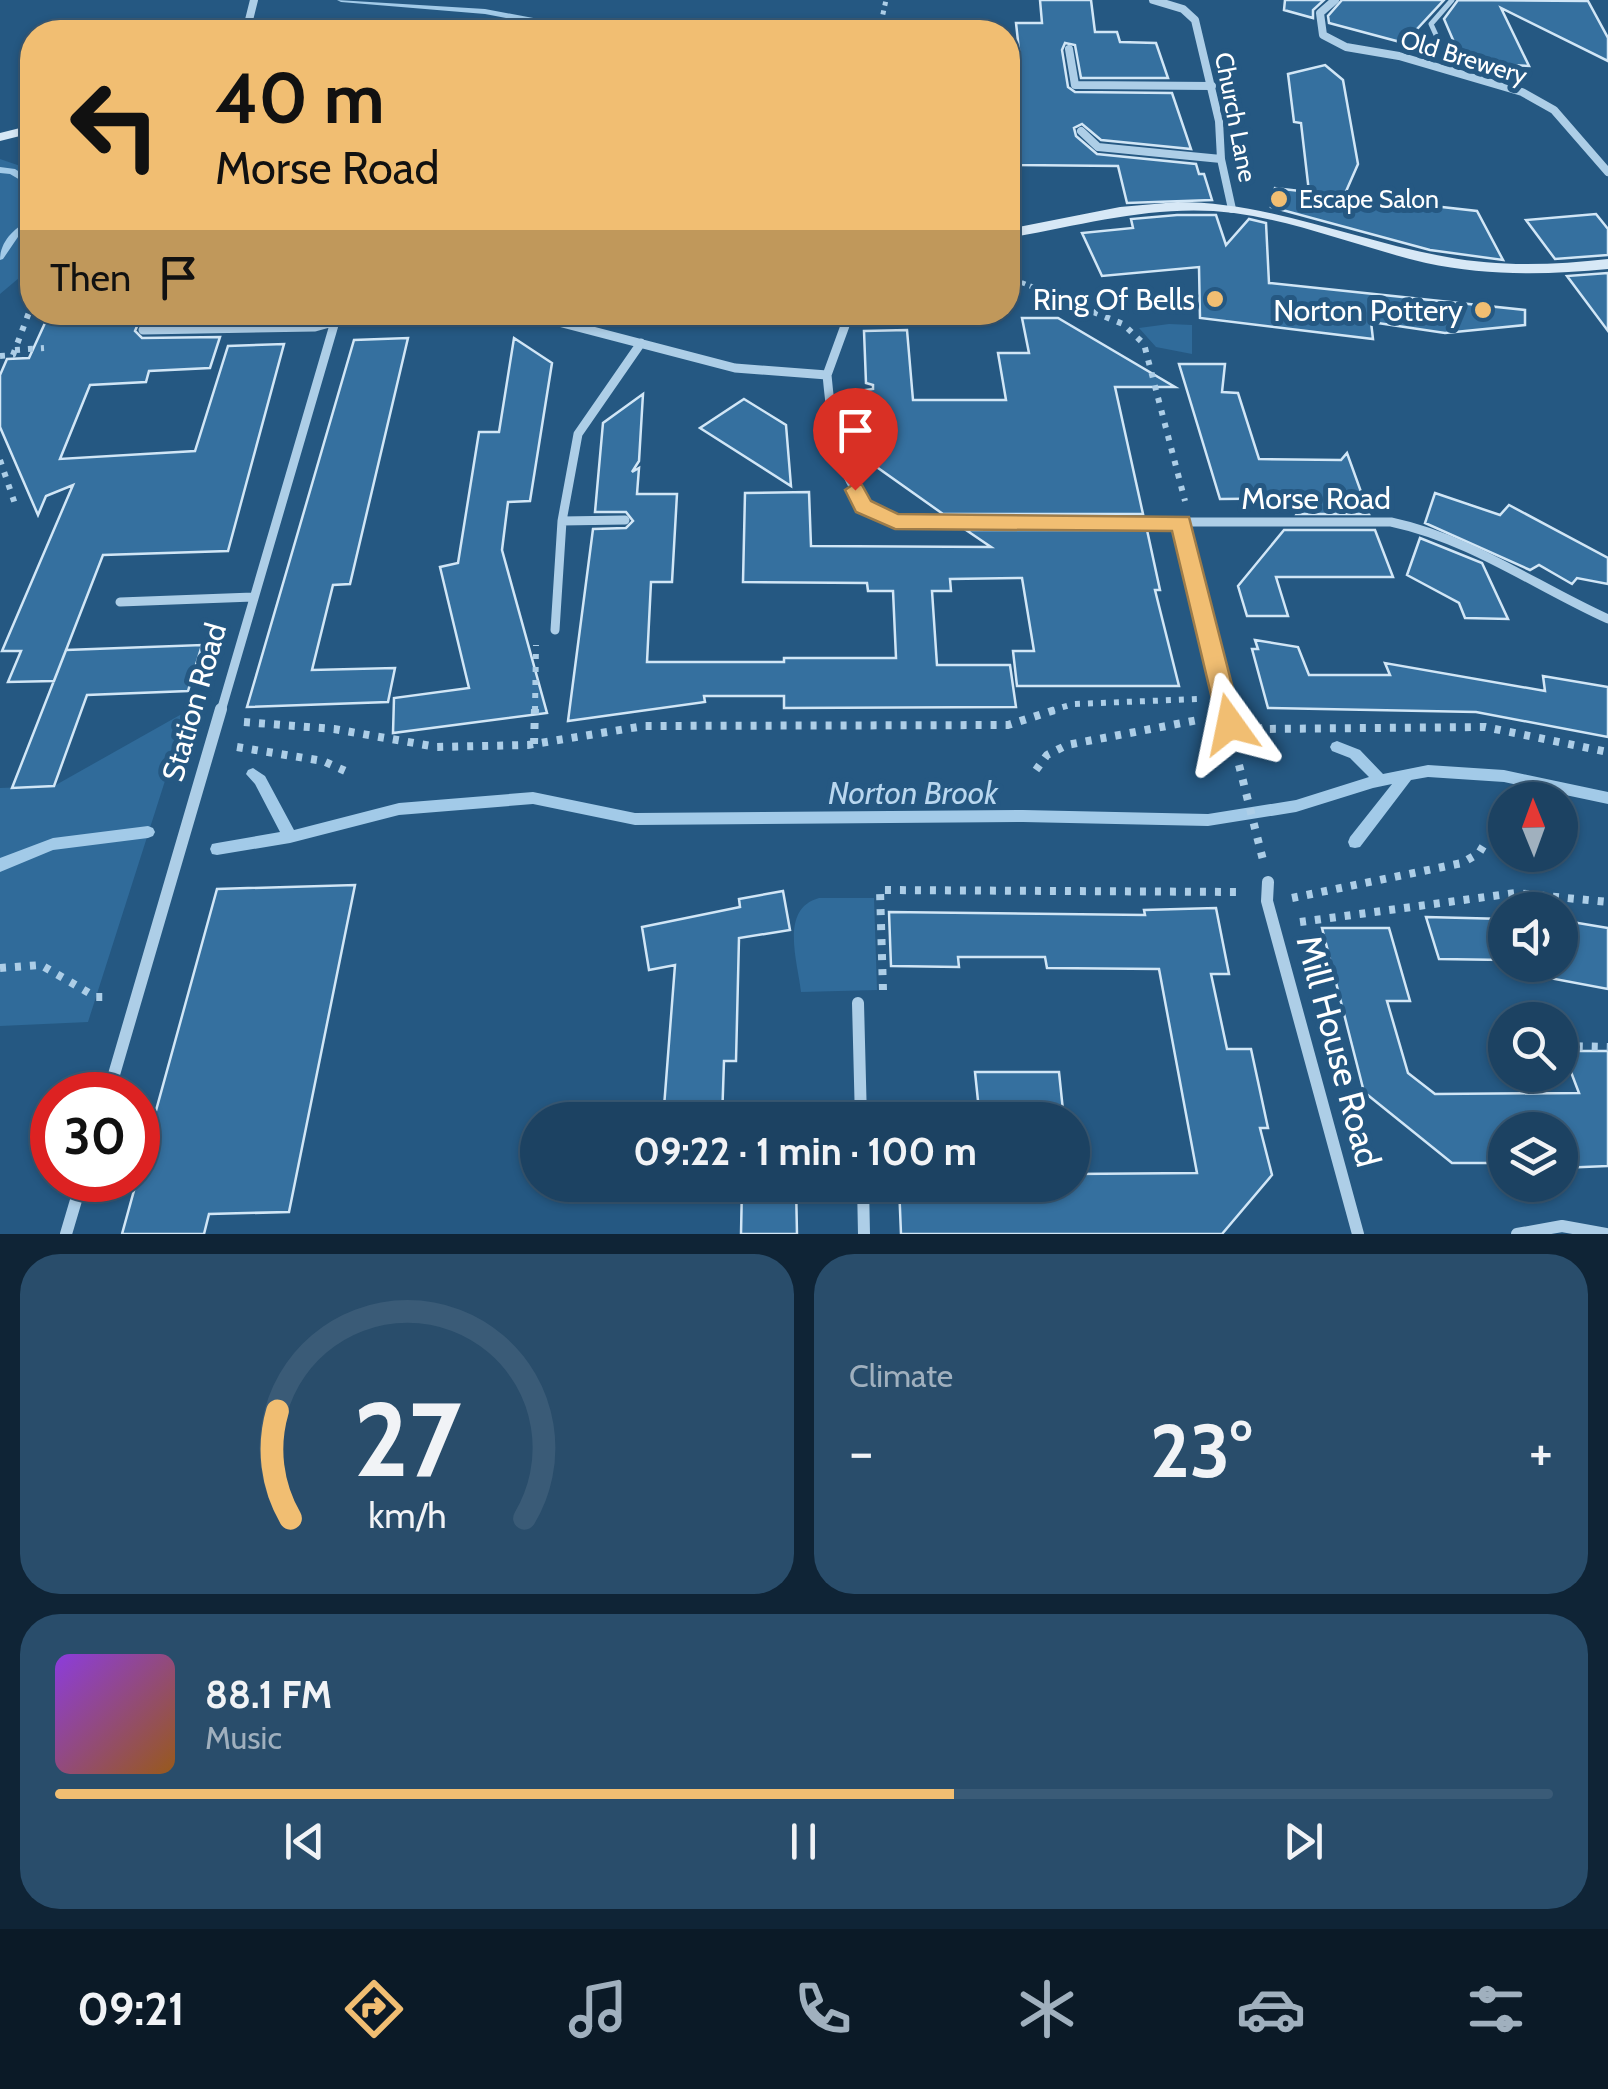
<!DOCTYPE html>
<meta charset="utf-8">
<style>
:root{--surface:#1c4262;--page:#294d6b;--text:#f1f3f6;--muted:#a0b0be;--line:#3a5b77;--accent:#f1be72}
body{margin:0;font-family:Cabin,sans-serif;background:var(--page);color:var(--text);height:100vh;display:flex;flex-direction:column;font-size:38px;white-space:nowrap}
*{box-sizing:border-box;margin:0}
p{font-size:32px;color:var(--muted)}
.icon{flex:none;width:55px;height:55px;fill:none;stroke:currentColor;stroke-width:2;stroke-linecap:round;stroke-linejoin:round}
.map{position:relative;height:1234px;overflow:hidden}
.sheet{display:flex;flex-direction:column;gap:20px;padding:20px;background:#0f2436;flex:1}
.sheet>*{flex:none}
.guide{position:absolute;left:20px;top:20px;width:1000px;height:305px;border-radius:40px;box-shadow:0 2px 8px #0004,0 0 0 2px var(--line);background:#f1be72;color:#111;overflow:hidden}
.needle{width:65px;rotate:359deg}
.controls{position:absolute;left:1488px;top:782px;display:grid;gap:20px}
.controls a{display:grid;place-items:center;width:90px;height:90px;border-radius:50%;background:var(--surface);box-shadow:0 2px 8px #0004,0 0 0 2px var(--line);font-size:50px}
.speed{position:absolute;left:30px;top:1072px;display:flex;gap:20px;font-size:50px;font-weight:700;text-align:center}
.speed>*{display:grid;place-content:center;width:130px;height:130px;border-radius:50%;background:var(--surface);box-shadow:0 2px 8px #0004,0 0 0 2px var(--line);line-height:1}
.speed .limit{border:15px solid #d22;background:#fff;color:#111}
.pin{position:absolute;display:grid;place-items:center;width:85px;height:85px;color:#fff;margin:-102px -42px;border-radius:50% 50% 50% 0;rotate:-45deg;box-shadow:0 0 10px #0007}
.pin .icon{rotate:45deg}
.me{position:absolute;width:110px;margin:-55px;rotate:348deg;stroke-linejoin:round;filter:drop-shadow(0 0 8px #0008)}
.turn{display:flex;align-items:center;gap:35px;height:210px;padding:0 30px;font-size:45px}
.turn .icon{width:130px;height:130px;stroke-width:2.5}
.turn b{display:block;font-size:70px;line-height:85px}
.then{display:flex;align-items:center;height:95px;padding:0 30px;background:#0003;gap:20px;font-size:38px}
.big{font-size:75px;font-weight:700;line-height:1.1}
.sheet .card{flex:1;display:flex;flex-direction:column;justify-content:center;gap:15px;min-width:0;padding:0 35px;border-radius:40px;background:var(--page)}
.sheet .dial{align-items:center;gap:0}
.dial svg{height:260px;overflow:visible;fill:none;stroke:var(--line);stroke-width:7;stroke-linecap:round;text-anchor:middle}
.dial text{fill:var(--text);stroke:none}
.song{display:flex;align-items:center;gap:30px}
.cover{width:120px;height:120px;border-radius:15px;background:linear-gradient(135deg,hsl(270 70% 55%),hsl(30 70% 35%))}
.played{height:10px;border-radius:5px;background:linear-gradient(90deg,var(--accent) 60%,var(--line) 60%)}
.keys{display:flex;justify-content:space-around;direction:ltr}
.heat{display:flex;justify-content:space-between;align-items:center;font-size:55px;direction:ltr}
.sheet .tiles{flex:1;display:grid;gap:20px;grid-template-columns:1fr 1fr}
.card:last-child{grid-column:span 2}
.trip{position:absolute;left:520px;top:1102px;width:570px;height:100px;border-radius:50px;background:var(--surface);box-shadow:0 2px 8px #0004,0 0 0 2px var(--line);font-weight:700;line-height:100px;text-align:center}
.menu{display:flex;height:160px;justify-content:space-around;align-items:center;background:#0b1a27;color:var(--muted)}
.menu .icon{width:70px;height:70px}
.menu .active{color:var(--accent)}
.menu b{font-size:45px;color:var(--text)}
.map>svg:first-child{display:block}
.green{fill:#306b9a}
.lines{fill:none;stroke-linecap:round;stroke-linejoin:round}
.stream{fill:#a2cae8;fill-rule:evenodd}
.building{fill:#35709f;stroke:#d1e6f6;stroke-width:2.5}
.path-far2{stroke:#adcee7;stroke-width:5;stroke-dasharray:4 5;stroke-linecap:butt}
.path-far1{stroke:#adcee7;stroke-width:6;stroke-dasharray:5 8;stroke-linecap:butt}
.path{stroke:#adcee7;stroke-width:8;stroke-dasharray:6 9;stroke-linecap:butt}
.lane{stroke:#adcee7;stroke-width:5}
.street-far2{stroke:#adcee7;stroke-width:8}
.street-far1{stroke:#adcee7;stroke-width:9}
.street{stroke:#adcee7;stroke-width:12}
.secondary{fill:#d7e8f6;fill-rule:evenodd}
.route{fill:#f1be72;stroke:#9d7c4a;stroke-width:2.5}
.poi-dot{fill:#f1be72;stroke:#255882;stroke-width:4}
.labels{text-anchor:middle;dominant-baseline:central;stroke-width:10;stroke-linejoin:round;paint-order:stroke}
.far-street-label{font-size:25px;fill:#fff;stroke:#255882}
.far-poi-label{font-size:25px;fill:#fff;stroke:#255882;text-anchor:start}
.poi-label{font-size:30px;fill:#fff;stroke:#255882;text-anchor:end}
.street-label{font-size:30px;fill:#fff;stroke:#255882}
.water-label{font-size:32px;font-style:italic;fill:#b9d7ef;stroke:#255882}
.near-street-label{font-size:35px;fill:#fff;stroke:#255882}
</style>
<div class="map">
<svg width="1608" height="1234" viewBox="0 0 1608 1234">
<rect width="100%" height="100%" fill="#255882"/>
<path class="green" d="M0 159 32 170V267L0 294Z
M1169 324 1192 325V354L1156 347 1139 328Z
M180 715H186L88 1022 0 1026V788L54 786Z
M819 898H874L877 990 801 992C798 962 779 909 819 898Z"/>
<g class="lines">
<path class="stream" d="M337 0 485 9 544 20 572 32H562L538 24 485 14 341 2Z
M0 167 15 169 32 180V187L10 174 0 173Z
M32 219V226L20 234 3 259 0 260C0 241 15 227 32 219Z
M1337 741 1360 750 1383 774 1428 765 1504 770 1608 792V804L1504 782 1428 777 1411 780 1360 847 1355 848 1350 847 1348 842 1350 837 1392 784 1373 788 1296 812 1208 826 1023 822 635 825 533 804 399 815 290 843 217 855 212 854 210 849 212 844 217 843 280 832 255 784 246 774 248 770 253 768 265 776 294 830 399 803 533 792 635 813 1023 810 1208 814 1296 800 1369 777 1350 758 1332 751 1330 747 1332 743Z
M148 826 153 828 155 832 153 836 148 838 53 850 0 872V858L53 838Z"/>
</g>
<path class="building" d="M1040 0H1091L1095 32H1117L1120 42 1156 43 1168 78H1081L1075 45 1065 43 1062 50 1068 87 1075 92 1172 93 1191 149 1101 140 1082 124 1074 128 1076 136 1097 154 1196 164 1199 174H1204L1212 200 1127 203 1118 166 1017 165 1008 113V50H1019L1016 23H1042Z
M1285 0H1324L1313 10V18L1284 10Z
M1342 0H1444L1404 43 1329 23 1328 16Z
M1458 0 1588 1 1608 38V61L1501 8 1529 66 1463 63 1444 19Z
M1325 65 1343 80 1358 164 1344 196 1477 211 1503 260 1430 250 1271 207 1275 188 1309 192 1301 123 1294 122 1288 74Z
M1596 214 1608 229V255L1555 259 1526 220Z
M1177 215H1216L1226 245 1249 219 1266 223 1269 283 1525 310V325L1445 333 1371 322 1373 339 1200 318 1199 267 1102 276 1082 233 1133 228 1131 219Z
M1608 273V331L1567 276Z
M50 312H228L225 320 138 324 135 331 142 338 220 337 210 368 149 371 146 382 90 385 60 459 195 451 228 346 284 344 228 551 103 555 54 681 8 682 21 651H2L73 485 46 496 38 515 0 427V375L7 359 29 358Z
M1022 318H1058L1175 387H1115L1143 514H943L864 458 861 421H867L865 390 873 389V385L866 383 864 331 907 330 913 400H1006L998 353H1029Z
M408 338 350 584 333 585 312 670 395 668 388 702 247 707 354 340Z
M514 338 552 363 530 501 508 502 502 550 547 713 393 733 394 698 469 688 440 567 458 563 479 432H499Z
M1179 364H1225L1222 392 1238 393 1259 459 1341 460 1347 453 1369 514H1297L1310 498 1220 499Z
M643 394 639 461 632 472 639 468 637 494H677L672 582H651L647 662H784V658H896L893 591H868L867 583 743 582 745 493 809 492 811 546 991 547 966 530H1147L1160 590H1155L1179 686H1017L1013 651H1034L1022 578 950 579 951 591H932L937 665H1010L1016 707 784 708V696H704L705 702 568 721 593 529 626 528 633 521 626 512H595L603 423Z
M744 399 786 425 791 486 700 428Z
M1435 493 1500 515 1509 505 1608 558V584L1577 578 1572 584 1539 565 1530 570 1425 523Z
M1284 530H1375L1393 577H1276L1288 616H1247L1238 586Z
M1420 538 1482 563 1508 619 1465 618 1459 603 1407 575Z
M1255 640 1298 647 1309 675H1390L1385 663 1545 691 1543 676 1608 687V737L1476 712 1268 708 1252 649H1258Z
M202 645 188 691 87 695 54 786 12 788 66 650Z
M355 885 289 1212 209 1214 204 1234H122L217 889Z
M783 891 790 930 739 938 736 1061H724L722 1120H663L675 965 649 970 642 927 740 907 739 899Z
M1216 908 1229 974H1211L1227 1049H1251L1268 1128H1260L1272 1175 1222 1234H901L899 1185H1072V1174L1197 1173 1159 969 1047 968 1045 957H958L959 967 891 966 889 912 1145 915 1144 910Z
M1426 917 1505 919V960L1439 959Z
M1560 920 1608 928V989L1544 977 1542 965H1560Z
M1322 928H1389L1410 1001H1387L1408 1073 1435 1094 1579 1093 1563 1051H1608V1166L1560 1168V1130H1505V1169L1503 1163H1452L1364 1092Z
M975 1072H1059L1064 1120H980Z
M742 1185H796L797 1234H741Z"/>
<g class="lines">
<path class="path-far2" d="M879 32 886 0
M1008 271 1018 281 1087 309
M30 309 32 304"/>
<path class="path-far1" d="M1081 307 1123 324 1144 344 1185 501
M15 350 44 348
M0 356 13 355 31 307
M0 460 15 504
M535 711 536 645
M1050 711 1073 704 1199 699"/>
<path class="path" d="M244 722 334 729 437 747 528 745 644 726 1008 725 1058 709
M1258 725 1259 729 1485 727 1608 752
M534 744 535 709
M237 747 323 761 352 774
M1239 765 1263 860
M1036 770 1047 755 1067 745 1203 719
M1292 898 1462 863 1479 853 1487 840
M1300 922 1515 893 1608 902
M0 968 41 965 96 997H111
M883 990 880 890 1242 892
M1560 1027 1567 1046 1608 1047"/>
<path class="lane" d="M1452 0 1431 24 1452 70"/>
<path class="street-far2" d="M1153 0 1183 9 1195 20 1219 121 1221 159 1232 209
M1335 0 1320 13 1323 35 1346 47 1399 56 1522 92 1554 110 1608 172
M733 28 734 32
M246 32 254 0
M1069 49 1075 85 1212 86
M1081 131 1098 147 1221 159"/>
<path class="street-far1" d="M520 312 735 368 827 375 850 312
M143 330 315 327 369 312
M827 375C832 427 839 503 895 522H1391C1471 539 1535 586 1608 619
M562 521 625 520
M1181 523 1226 711
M120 602 253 597
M555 630 562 521 578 434 641 343
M221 711 334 325"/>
<path class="street" d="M1226 709 1233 740
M1268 882 1267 901 1358 1234
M858 1003 861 1120
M108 1095 221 709
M863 1185 864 1234
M66 1234 82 1180
M1517 1234 1562 1226 1606 1234"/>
<path class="secondary" d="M32 125V133L0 141V133Z
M1177 202C1271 202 1355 241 1447 257 1500 267 1554 265 1608 259V269C1547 275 1486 276 1426 263 1362 248 1299 222 1234 213 1157 203 1083 225 1008 238V229L1120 207Z"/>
</g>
<path class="route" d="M855 483 862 485 871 501 898 514 1189 517 1242 724 1239 731H1221L1218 724 1172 531 895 529 856 512 845 490Z"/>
<g class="poi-dot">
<circle cx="1279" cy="199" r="10"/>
<circle cx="1215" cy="299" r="10"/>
<circle cx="1483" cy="310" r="10"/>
</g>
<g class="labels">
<g class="far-street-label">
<text transform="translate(1464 57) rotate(17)">Old Brewery</text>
<text transform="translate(1236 117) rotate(79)">Church Lane</text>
</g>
<g class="far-poi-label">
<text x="1299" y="199">Escape Salon</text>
</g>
<g class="poi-label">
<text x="1195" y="299">Ring Of Bells</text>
<text x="1463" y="310">Norton Pottery</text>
</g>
<g class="street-label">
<text x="1316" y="498">Morse Road</text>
<text transform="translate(194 702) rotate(-74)">Station Road</text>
</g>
<g class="water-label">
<text x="913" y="792">Norton Brook</text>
</g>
<g class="near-street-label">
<text transform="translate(1339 1051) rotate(75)">Mill House Road</text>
</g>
</g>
</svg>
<div class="controls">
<a><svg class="needle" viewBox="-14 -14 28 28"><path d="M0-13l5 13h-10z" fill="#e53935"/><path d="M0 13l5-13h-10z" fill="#a0b0be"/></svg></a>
<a><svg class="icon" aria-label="sound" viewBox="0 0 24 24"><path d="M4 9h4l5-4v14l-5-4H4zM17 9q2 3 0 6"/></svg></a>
<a><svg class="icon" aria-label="search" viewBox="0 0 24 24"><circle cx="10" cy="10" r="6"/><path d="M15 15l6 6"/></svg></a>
<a><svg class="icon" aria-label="layers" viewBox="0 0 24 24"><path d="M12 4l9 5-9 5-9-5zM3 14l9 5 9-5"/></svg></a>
</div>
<div class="speed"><div class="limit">30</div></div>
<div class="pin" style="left:855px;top:490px;background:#d93025"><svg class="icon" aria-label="arrive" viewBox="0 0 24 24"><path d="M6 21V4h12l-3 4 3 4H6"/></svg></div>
<svg class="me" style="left:1230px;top:724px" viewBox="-20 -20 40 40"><path d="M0-17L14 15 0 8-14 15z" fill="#f1be72" stroke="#fff" stroke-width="4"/></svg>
<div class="trip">09:22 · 1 min · 100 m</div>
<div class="guide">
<div class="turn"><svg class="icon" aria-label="left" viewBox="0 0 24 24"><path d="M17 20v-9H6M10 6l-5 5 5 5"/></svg><div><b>40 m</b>Morse Road</div></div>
<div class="then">Then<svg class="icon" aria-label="arrive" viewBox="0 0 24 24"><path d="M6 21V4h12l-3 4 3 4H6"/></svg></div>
</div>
</div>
<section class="sheet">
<div class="tiles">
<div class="card dial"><svg viewBox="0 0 100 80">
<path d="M14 69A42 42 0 1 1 86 69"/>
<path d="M14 69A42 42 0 0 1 10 36" stroke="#f1be72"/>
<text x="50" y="56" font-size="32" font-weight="700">27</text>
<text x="50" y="72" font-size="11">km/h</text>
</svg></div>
<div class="card"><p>Climate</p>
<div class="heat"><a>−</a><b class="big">23°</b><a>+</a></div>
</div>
<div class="card">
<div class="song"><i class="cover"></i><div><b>88.1 FM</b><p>Music</p></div></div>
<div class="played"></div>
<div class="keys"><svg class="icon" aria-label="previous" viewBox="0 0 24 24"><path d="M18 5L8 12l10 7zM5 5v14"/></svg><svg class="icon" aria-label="pause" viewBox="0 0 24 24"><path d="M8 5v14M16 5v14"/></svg><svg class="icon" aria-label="next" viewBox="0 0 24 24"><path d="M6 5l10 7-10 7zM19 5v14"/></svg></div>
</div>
</div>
</section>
<nav class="menu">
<b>09:21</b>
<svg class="icon active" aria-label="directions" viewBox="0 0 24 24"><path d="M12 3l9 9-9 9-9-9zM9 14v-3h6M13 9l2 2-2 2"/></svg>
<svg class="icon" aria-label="music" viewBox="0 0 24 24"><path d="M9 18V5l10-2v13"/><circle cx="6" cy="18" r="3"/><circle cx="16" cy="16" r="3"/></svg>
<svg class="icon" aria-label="phone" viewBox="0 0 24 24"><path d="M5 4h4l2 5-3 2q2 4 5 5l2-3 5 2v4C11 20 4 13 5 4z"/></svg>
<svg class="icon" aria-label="climate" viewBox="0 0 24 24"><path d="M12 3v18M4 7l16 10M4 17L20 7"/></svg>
<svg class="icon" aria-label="car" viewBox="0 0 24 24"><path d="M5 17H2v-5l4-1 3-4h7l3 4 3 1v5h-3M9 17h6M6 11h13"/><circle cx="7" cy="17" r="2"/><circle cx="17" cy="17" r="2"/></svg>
<svg class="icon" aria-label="filters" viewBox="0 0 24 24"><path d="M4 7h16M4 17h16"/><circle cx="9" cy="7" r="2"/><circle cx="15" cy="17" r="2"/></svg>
</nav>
